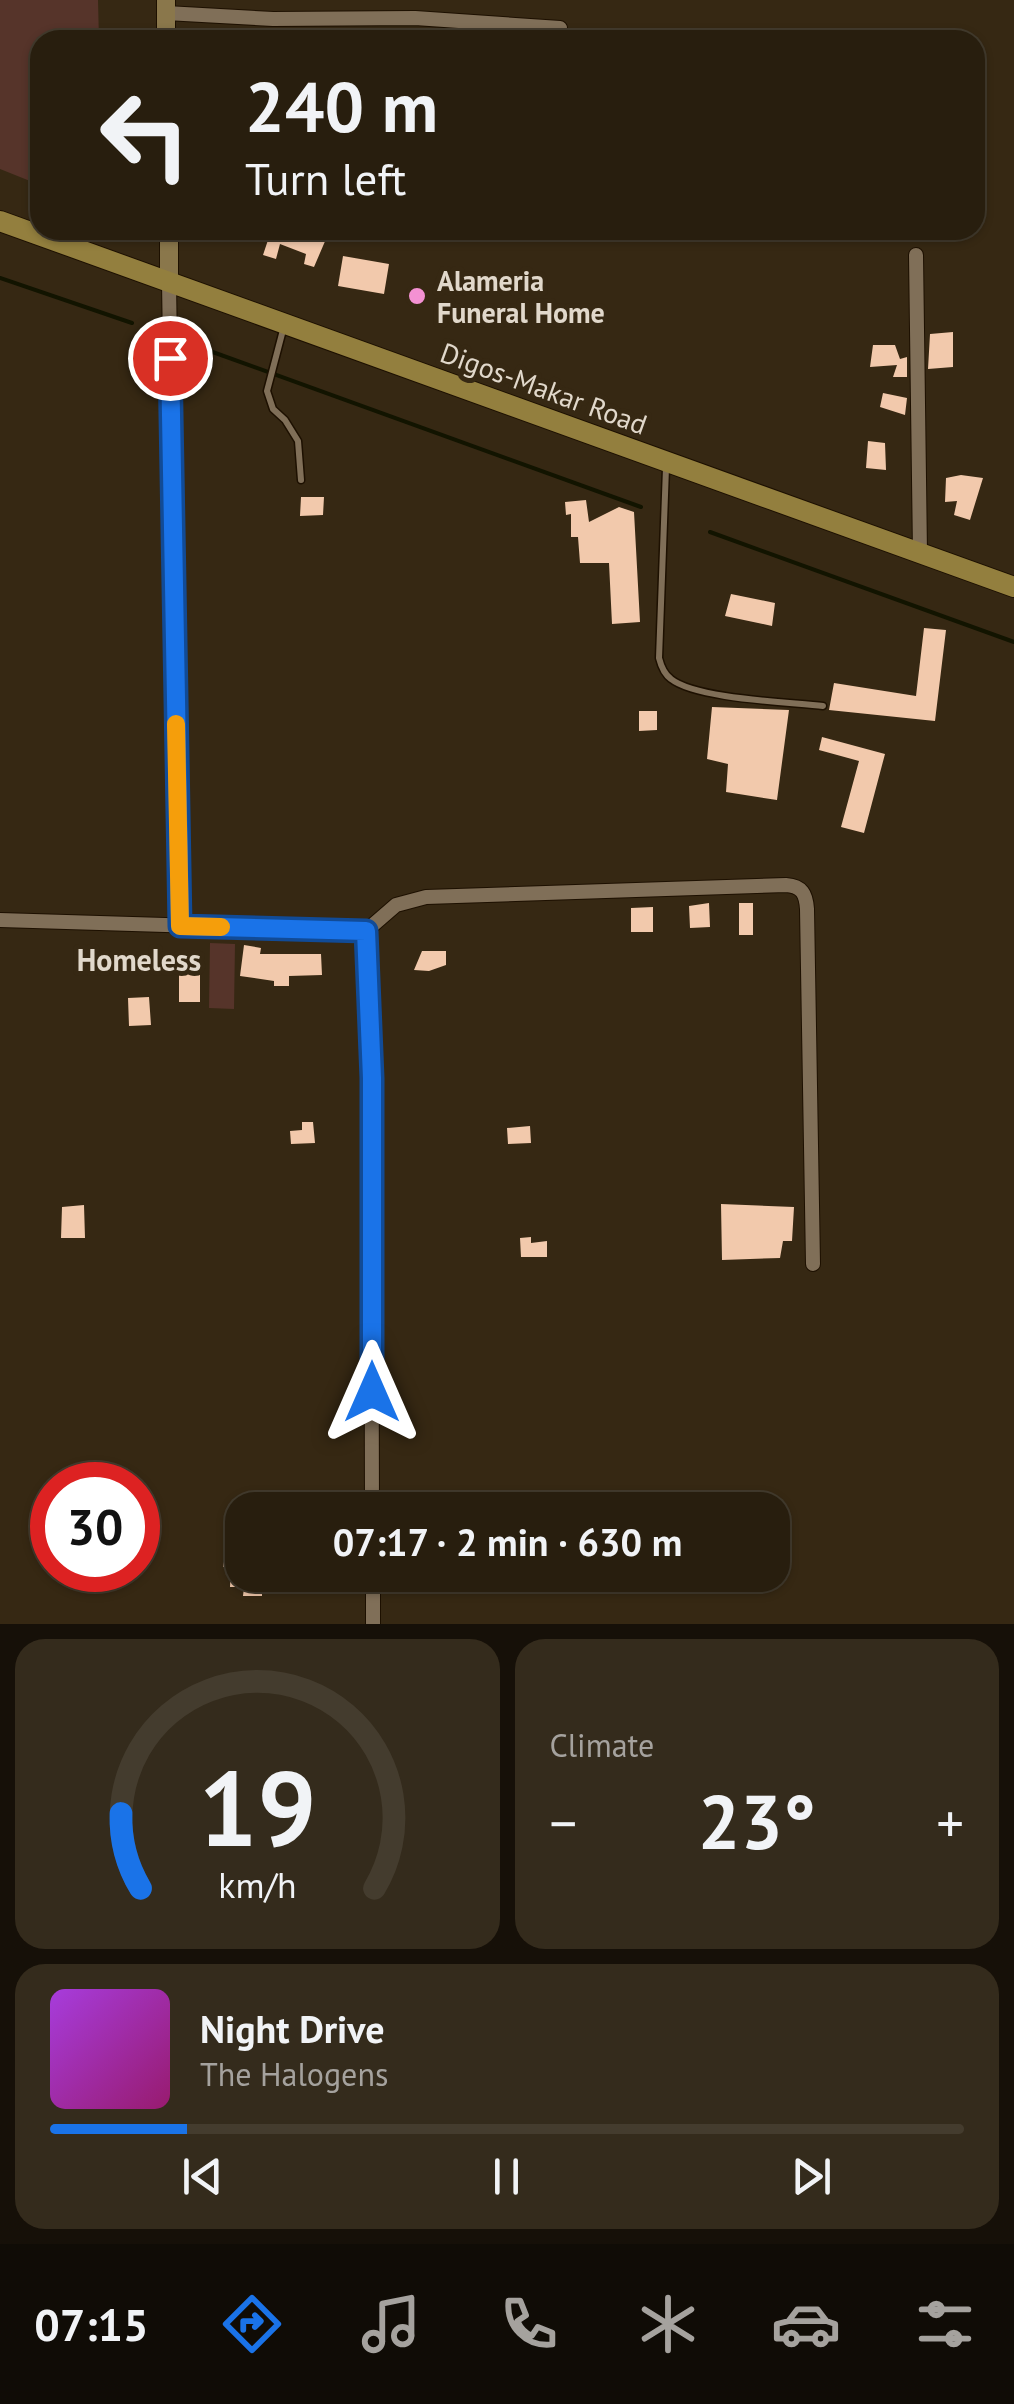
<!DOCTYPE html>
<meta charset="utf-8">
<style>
:root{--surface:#281e0e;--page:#342b1c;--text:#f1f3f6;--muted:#a5a29e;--line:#443c2e;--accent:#1a73e8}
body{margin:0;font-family:"PT Sans",sans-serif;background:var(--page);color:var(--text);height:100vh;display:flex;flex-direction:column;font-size:38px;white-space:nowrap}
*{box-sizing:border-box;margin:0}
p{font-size:32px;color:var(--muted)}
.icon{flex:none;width:55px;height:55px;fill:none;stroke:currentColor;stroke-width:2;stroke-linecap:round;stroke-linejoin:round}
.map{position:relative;height:1624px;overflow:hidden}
.details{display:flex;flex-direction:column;gap:15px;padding:15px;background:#161008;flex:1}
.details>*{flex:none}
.guide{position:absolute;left:30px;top:30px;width:955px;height:210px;border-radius:30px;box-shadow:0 2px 8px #0004,0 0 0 2px var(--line);background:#281e0e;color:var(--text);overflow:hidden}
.speed{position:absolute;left:30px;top:1462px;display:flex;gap:20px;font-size:50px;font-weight:700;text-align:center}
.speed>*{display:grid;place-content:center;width:130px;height:130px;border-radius:50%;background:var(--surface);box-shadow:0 2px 8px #0004,0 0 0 2px var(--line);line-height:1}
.speed .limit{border:15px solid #d22;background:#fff;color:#111}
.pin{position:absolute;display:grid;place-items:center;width:85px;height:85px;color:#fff;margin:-42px;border:5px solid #fff;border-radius:50%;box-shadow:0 2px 10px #0007}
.me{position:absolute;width:110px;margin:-55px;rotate:0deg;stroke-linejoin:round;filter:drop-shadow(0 0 8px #0008)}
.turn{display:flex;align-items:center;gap:35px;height:210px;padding:0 50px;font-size:45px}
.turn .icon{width:130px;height:130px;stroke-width:2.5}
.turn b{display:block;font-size:70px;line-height:85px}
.big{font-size:75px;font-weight:700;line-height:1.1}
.details .tile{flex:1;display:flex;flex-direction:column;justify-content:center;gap:15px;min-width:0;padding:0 35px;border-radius:30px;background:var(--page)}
.details .dial{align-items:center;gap:0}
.dial svg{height:260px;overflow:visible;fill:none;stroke:var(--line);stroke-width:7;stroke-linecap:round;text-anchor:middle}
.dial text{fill:var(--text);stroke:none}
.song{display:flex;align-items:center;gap:30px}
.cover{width:120px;height:120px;border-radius:15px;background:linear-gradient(135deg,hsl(280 70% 55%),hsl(320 70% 35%))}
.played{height:10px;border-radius:5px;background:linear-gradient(90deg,var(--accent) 15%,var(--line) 15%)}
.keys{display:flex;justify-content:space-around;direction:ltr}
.heat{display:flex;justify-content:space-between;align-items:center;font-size:55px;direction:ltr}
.details .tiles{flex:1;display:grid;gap:15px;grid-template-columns:1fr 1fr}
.tile:last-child{grid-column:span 2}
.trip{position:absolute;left:225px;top:1492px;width:565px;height:100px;border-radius:30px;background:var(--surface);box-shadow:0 2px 8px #0004,0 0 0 2px var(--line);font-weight:700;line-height:100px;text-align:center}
.dock{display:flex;height:160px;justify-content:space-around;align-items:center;background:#100c06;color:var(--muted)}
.dock .icon{width:70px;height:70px}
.dock .active{color:var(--accent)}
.dock b{font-size:45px;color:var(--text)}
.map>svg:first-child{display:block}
.green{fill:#56342a}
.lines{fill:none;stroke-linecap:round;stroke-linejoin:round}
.stream{stroke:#121400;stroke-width:4}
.building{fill:#f2c9ac}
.lane-casing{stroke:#1d1000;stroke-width:9}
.street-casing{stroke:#1d1000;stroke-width:16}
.secondary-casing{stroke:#1d1000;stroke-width:20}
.primary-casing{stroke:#1d1000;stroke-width:22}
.lane{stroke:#806f58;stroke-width:6}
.street{stroke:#806f58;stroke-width:14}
.secondary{stroke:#8a774b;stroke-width:18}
.primary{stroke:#937f3e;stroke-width:20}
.route-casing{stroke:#114b97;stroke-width:25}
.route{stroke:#1a73e8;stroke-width:18}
.slow{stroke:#f59e0b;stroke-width:18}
.poi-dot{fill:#f491d3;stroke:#362813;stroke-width:4}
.labels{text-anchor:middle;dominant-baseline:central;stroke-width:10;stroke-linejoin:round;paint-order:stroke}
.poi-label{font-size:28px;font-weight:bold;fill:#e1d8cb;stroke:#362813;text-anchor:start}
.street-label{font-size:28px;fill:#e1d8cb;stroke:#362813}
.neighbourhood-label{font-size:30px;font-weight:bold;fill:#e1d8cb;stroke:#362813}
</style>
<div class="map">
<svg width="1014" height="1624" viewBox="0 0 1014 1624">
<rect width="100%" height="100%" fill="#362813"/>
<path class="green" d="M0 0H98L99 40H40V185L0 169Z
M210 943 235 944 234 1009 209 1008Z"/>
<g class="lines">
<path class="stream" d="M0 278 132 323
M196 346 641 507
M710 532 1014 642"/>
</g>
<path class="building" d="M298 230 326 239 314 267 304 264 306 254 280 244 276 259 263 255 268 240Z
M343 256 389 264 384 294 338 286Z
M953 332V367L928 369 930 334Z
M873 345H895L900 359 907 357V377H893L897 365 870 367Z
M883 393 907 398 905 415 880 407Z
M868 441 885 443 886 470 866 468Z
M961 475 983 478 970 520 954 515 957 501 945 502 946 478Z
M301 497H324L323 515 300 516Z
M586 500 589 522 619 507 634 512 640 622 612 624 609 563H580L578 537H571V514L566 515 565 502Z
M731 594 775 603 772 626 725 616Z
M924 628 946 630 935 721 829 710 834 683 916 696Z
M712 707 789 710 777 800 726 792 728 764 707 759Z
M639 711H657V730L639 731Z
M822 737 885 754 864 833 841 827 859 761 819 750Z
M709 903 710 927 690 928 689 906Z
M739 903H753V935H739Z
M653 907V932H631V908Z
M244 945 261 948 260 954H321L322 975 289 976V986H274V981L240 976Z
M422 951H446V965L429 971 414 970Z
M179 962H200V1002H179Z
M149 997 151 1025 129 1026 128 998Z
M302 1122H313L315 1143 291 1144 290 1131 302 1130Z
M530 1126 531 1143 508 1144 507 1128Z
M721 1204 794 1207 792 1241H783L780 1258 722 1260Z
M84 1205 85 1238H61L62 1207Z
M531 1237V1243L547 1241V1257H521L520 1238Z
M224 1544 242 1545V1575H279L278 1590H262V1596H243L244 1587H230L231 1567H223Z"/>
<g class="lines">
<defs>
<path id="lane" d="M283 330 267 391 273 409 285 420 298 441 301 480
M666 468 659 658C661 666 664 674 671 679 696 699 789 702 823 706"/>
<path id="street" d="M166 13 273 19 415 18 560 28
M916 255 920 553
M169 282 179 926
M0 920 366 931
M372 1510 371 1078 366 931 396 905 426 897 786 885C802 886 806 894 807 909L813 1264
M373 1575V1624"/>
<path id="secondary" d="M166 0V40
M169 230V282"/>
<path id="primary" d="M0 221 1014 587"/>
</defs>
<use href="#lane" class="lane-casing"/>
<use href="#street" class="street-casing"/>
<use href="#secondary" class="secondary-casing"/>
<use href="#primary" class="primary-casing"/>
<use href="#lane" class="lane"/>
<use href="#street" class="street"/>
<use href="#secondary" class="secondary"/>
<use href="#primary" class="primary"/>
</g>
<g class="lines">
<defs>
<path id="route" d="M170 358 180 926 366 931 372 1078V1392"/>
</defs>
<use href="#route" class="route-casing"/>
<use href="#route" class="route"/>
<path class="slow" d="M176 724 180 926 221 927"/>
</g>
<circle class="poi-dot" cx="417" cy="296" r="10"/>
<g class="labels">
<g class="poi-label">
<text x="437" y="280">Alameria<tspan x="437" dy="32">Funeral Home</tspan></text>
</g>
<g class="street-label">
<text transform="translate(544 388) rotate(20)">Digos-Makar Road</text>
</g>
<g class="neighbourhood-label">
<text x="139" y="959">Homeless</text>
</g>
</g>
</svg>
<div class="speed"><div class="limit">30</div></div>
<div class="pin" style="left:170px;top:358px;background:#d93025"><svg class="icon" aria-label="arrive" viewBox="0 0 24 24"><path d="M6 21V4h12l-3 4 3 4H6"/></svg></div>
<svg class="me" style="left:372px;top:1392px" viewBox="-20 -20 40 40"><path d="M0-17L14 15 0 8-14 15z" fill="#1a73e8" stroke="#fff" stroke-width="4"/></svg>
<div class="trip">07:17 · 2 min · 630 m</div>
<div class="guide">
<div class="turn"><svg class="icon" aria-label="left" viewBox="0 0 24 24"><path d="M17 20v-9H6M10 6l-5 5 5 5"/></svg><div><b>240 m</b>Turn left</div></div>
</div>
</div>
<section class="details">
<div class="tiles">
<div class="tile dial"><svg viewBox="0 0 100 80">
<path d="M14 69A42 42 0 1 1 86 69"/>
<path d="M14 69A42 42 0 0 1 8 46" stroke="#1a73e8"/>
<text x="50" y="56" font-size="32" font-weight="700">19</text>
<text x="50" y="72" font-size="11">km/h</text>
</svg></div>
<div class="tile"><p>Climate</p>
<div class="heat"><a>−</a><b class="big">23°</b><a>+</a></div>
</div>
<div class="tile">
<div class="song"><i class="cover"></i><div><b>Night Drive</b><p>The Halogens</p></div></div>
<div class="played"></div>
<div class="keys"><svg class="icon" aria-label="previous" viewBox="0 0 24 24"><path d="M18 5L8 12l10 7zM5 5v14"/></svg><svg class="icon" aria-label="pause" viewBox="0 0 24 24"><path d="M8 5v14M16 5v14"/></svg><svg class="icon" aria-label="next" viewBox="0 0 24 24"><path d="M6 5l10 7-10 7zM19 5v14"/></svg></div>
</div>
</div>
</section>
<nav class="dock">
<b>07:15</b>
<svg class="icon active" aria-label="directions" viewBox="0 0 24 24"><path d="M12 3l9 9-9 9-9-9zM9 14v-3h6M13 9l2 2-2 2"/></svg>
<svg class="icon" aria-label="music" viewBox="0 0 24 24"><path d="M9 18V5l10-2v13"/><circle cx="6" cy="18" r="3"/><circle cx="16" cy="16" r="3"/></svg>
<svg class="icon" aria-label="phone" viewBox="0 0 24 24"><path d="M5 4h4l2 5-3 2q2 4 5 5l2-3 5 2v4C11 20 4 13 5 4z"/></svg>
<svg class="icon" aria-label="climate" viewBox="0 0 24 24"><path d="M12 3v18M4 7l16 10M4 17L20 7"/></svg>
<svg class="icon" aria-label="car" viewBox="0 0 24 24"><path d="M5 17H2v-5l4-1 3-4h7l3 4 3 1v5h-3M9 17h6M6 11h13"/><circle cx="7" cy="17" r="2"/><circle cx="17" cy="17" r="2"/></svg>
<svg class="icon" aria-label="filters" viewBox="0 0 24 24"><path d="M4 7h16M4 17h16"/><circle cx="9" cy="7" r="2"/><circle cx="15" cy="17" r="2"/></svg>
</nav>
